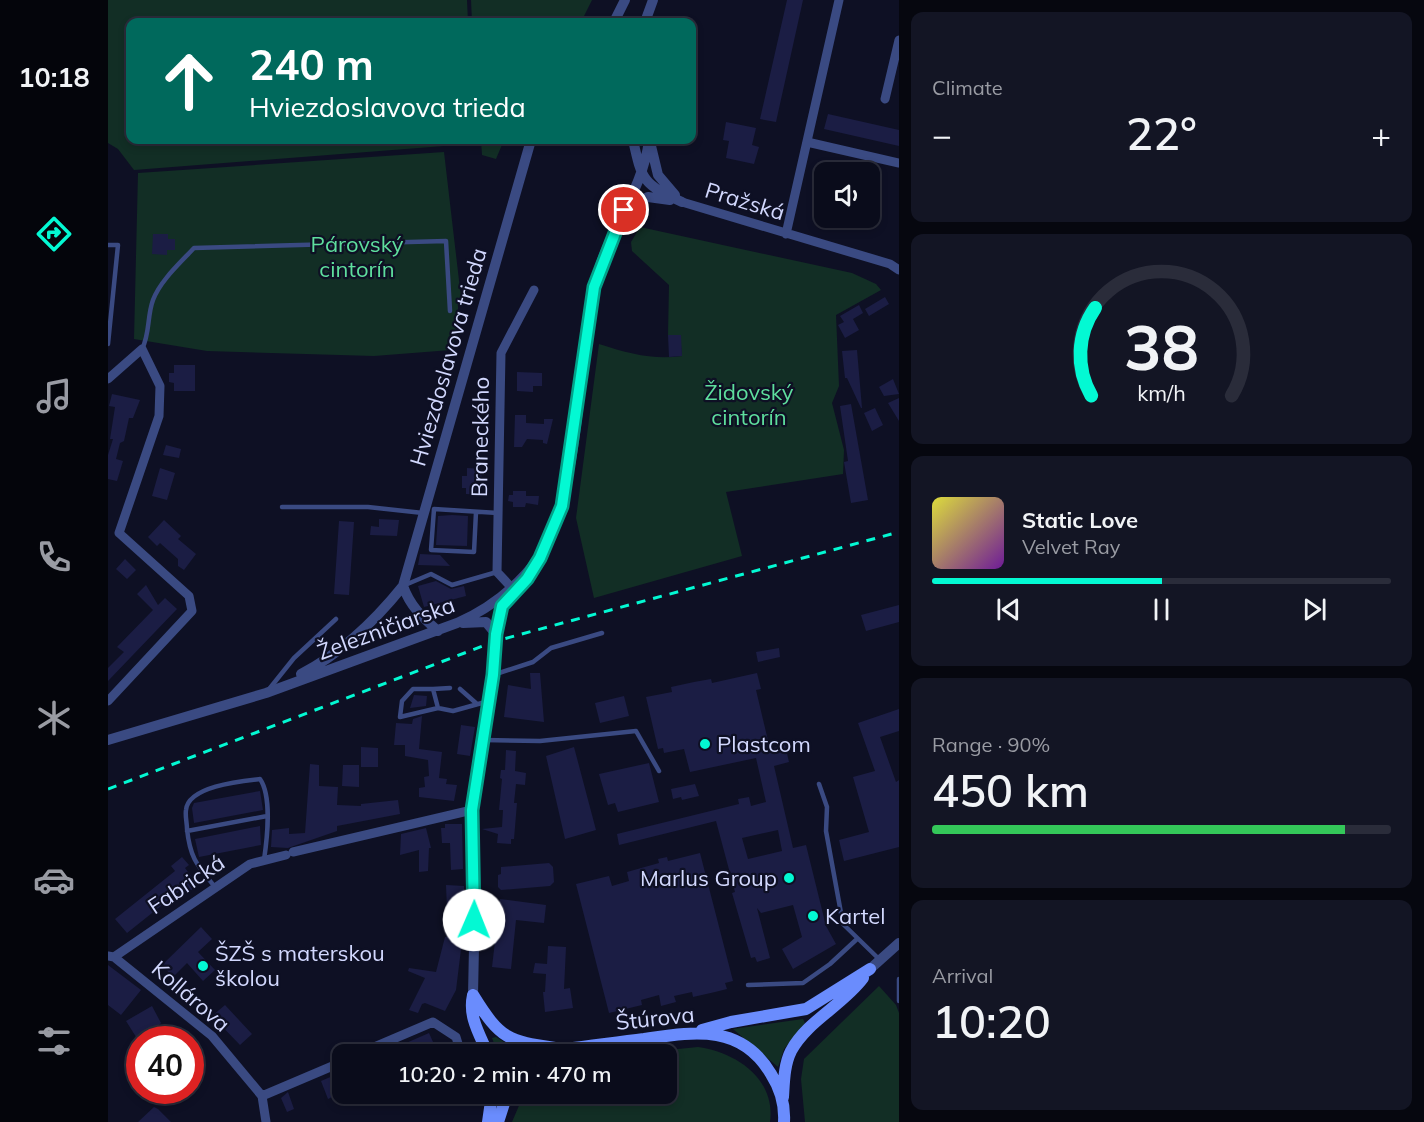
<!DOCTYPE html>
<meta charset="utf-8">
<style>
:root{--surface:#0a0c1b;--page:#131524;--text:#f1f3f6;--muted:#999ba3;--line:#2a2c3a;--accent:#03f9d3}
body{margin:0;font-family:Mulish,sans-serif;background:var(--page);color:var(--text);height:100vh;display:flex;flex-direction:column;font-size:22px;white-space:nowrap}
*{box-sizing:border-box;margin:0}
p{font-size:20px;color:var(--muted)}
.icon{flex:none;width:33px;height:33px;fill:none;stroke:currentColor;stroke-width:2;stroke-linecap:round;stroke-linejoin:round}
.map{position:relative;flex:1;overflow:hidden}
.details{display:flex;flex-direction:column;gap:12px;padding:12px;background:#06070f;width:525px}
.details>*{flex:none}
.top-card{position:absolute;left:18px;top:18px;width:570px;height:126px;border-radius:12px;box-shadow:0 3px 9px #0003,0 0 0 2px var(--line);background:#00695c;color:#fff;overflow:hidden}
.tools{position:absolute;left:706px;top:162px;display:grid;gap:12px}
.tools a{display:grid;place-items:center;width:66px;height:66px;border-radius:12px;background:var(--surface);box-shadow:0 3px 9px #0003,0 0 0 2px var(--line);font-size:30px}
.speed{position:absolute;left:18px;top:1026px;display:flex;gap:12px;font-size:30px;font-weight:700;text-align:center}
.speed>*{display:grid;place-content:center;width:78px;height:78px;border-radius:50%;background:var(--surface);box-shadow:0 3px 9px #0003,0 0 0 2px var(--line);line-height:1}
.speed .limit{border:9px solid #d22;background:#fff;color:#111}
.pin{position:absolute;display:grid;place-items:center;width:51px;height:51px;color:#fff;margin:-26px;border:3px solid #fff;border-radius:50%;box-shadow:0 2px 6px #0007}
.me{position:absolute;width:66px;margin:-33px;rotate:1deg;stroke-linejoin:round;filter:drop-shadow(0 0 4px #0008)}
.turn{display:flex;align-items:center;gap:21px;height:126px;padding:0 24px;font-size:27px}
.turn .icon{width:78px;height:78px;stroke-width:2.5}
.turn b{display:block;font-size:42px;line-height:51px}
.big{font-size:45px;font-weight:600;line-height:1.1}
.details .card{flex:1;display:flex;flex-direction:column;justify-content:center;gap:9px;min-width:0;padding:0 21px;border-radius:12px;background:var(--page)}
.details .dial{align-items:center;gap:0}
.dial svg{height:156px;overflow:visible;fill:none;stroke:var(--line);stroke-width:7;stroke-linecap:round;text-anchor:middle}
.dial text{fill:var(--text);stroke:none}
.song{display:flex;align-items:center;gap:18px}
.cover{width:72px;height:72px;border-radius:9px;background:linear-gradient(135deg,hsl(60 70% 55%),hsl(280 70% 35%))}
.played{height:6px;border-radius:3px;background:linear-gradient(90deg,var(--accent) 50%,var(--line) 50%)}
.keys{display:flex;justify-content:space-around;direction:ltr}
.heat{display:flex;justify-content:space-between;align-items:center;font-size:33px;direction:ltr}
.charge{height:9px;border-radius:4px;background:linear-gradient(90deg,#34c759 90%,var(--line) 0)}
.trip{position:absolute;left:224px;top:1044px;width:345px;height:60px;border-radius:12px;background:var(--surface);box-shadow:0 3px 9px #0003,0 0 0 2px var(--line);font-weight:600;line-height:60px;text-align:center}
main{display:flex;flex:1;min-height:0}
.tab-bar{display:flex;flex-direction:column;width:108px;justify-content:space-around;align-items:center;background:#04050b;color:var(--muted)}
.tab-bar .icon{width:42px;height:42px}
.tab-bar .selected{color:var(--accent)}
.tab-bar b{font-size:27px;color:var(--text)}
.map>svg:first-child{display:block}
.green{fill:#122e25}
.building{fill:#1b1d44;fill-rule:evenodd}
.lines{fill:none;stroke-linecap:round;stroke-linejoin:round}
.service{stroke:#3a4a82;stroke-width:4.5}
.minor{stroke:#3a4a82;stroke-width:9}
.tertiary{stroke:#3a4a82;stroke-width:10}
.secondary{stroke:#6a8cfd;stroke-width:12}
.rail{stroke:#03f9d3;stroke-width:3;stroke-dasharray:9 8;stroke-linecap:butt}
.route-casing{stroke:#02a289;stroke-width:15}
.route{stroke:#03f9d3;stroke-width:10}
.poi-dot{fill:#03f9d3;stroke:#0e1024;stroke-width:2}
.labels{text-anchor:middle;dominant-baseline:central;stroke-width:4.5;stroke-linejoin:round;paint-order:stroke}
.street-label{font-size:22px;fill:#d2d8fe;stroke:#0e1024}
.park-label{font-size:22px;fill:#5ede9d;stroke:#0e1024}
.poi-label{font-size:22px;fill:#d2d8fe;stroke:#0e1024;text-anchor:start}
</style>
<main>
<nav class="tab-bar">
<b>10:18</b>
<svg class="icon selected" aria-label="directions" viewBox="0 0 24 24"><path d="M12 3l9 9-9 9-9-9zM9 14v-3h6M13 9l2 2-2 2"/></svg>
<svg class="icon" aria-label="music" viewBox="0 0 24 24"><path d="M9 18V5l10-2v13"/><circle cx="6" cy="18" r="3"/><circle cx="16" cy="16" r="3"/></svg>
<svg class="icon" aria-label="phone" viewBox="0 0 24 24"><path d="M5 4h4l2 5-3 2q2 4 5 5l2-3 5 2v4C11 20 4 13 5 4z"/></svg>
<svg class="icon" aria-label="climate" viewBox="0 0 24 24"><path d="M12 3v18M4 7l16 10M4 17L20 7"/></svg>
<svg class="icon" aria-label="car" viewBox="0 0 24 24"><path d="M5 17H2v-5l4-1 3-4h7l3 4 3 1v5h-3M9 17h6M6 11h13"/><circle cx="7" cy="17" r="2"/><circle cx="17" cy="17" r="2"/></svg>
<svg class="icon" aria-label="filters" viewBox="0 0 24 24"><path d="M4 7h16M4 17h16"/><circle cx="9" cy="7" r="2"/><circle cx="15" cy="17" r="2"/></svg>
</nav>
<div class="map">
<svg width="791" height="1122" viewBox="0 0 791 1122">
<rect width="100%" height="100%" fill="#0e1024"/>
<path class="green" d="M0 0H359L360 22H22V140H341L336 146 26 170 10 149 0 143Z
M363 0H484L473 22H364Z
M373 140H396L388 159 374 155Z
M336 152 354 306H350V329L343 350 266 356 99 351 26 339 30 173Z
M532 227 744 273 768 284 773 290 728 315 731 386 724 403 736 450 735 474 618 492 634 556 486 598 468 518 491 344C522 354 546 360 574 356L572 335H560L561 285 524 251 523 242Z
M771 986 788 1005 791 1013V1122H697L693 1079 696 1059Z
M695 1019 697 1023 676 1049 670 1067 625 1029Z
M388 1037 404 1047 425 1054H390L384 1038Z
M590 1047C627 1052 668 1078 662 1122H404L416 1094H558V1054H521Z"/>
<path class="building" d="M679 0H695L668 122 652 119Z
M720 114 791 130V146L716 129Z
M618 122 648 128 644 145 651 147 646 164 618 158 621 141 615 140Z
M45 234H60V239H67V250H59V255L44 254Z
M777 297 781 304 761 316 757 309Z
M751 305 755 313 745 319 751 330 737 338 730 325 736 322 732 316Z
M560 335H573L574 356 561 357Z
M749 350 754 408H753L739 378H737L734 351Z
M66 365H87V391H66V383L61 382V373H66Z
M409 372 434 373V386H425V392L409 391Z
M785 379 791 394 776 396 771 387Z
M4 394 32 400 25 418H21L16 441 12 443 8 459 15 461 9 481 0 479V455L5 439H2L7 407 1 406Z
M791 398V421L780 403Z
M743 404 760 500 743 503 736 462 740 461 732 406Z
M767 408 775 425 764 431 756 413Z
M407 415H418V423L436 424V419H445L439 444 435 443V440L419 439 414 447H406Z
M58 445 73 449 71 458 55 455Z
M52 468 67 473 59 500 44 496Z
M359 468 374 469 373 495 358 494V488H354V476H359Z
M405 491H418V496H431L430 505 418 503 417 507H405V502L400 501 401 495H405Z
M344 515 360 516 359 546 328 545 330 516Z
M271 519 291 520 289 536 262 535 263 526 271 527Z
M56 520 73 536 70 539 88 554 76 570 70 566V559L52 543 49 546 40 537Z
M231 521 246 522 241 595 226 594Z
M312 554 332 555 342 566 310 565Z
M17 559 28 570 19 579 8 569Z
M328 581 343 589 356 586 358 596 316 607 310 586Z
M38 585 50 605 57 598 69 609 0 681V668L16 652 9 647 45 610 29 594Z
M791 605V622L758 631 753 615Z
M671 648 672 657 650 662 648 652Z
M422 673H432L436 722 396 717 400 685 423 689Z
M649 673 653 689 648 690 662 749 677 745 681 762 666 766 685 848 698 845 718 926 728 944 685 969 674 949 694 937 685 905 653 913 649 908 662 958 649 962 647 957 643 958 624 893 627 892 608 821 511 845 509 834 631 804 630 799 641 797 643 806 658 802 648 758 582 772 576 749 556 753 555 748 550 749 538 697 564 692 563 687 586 682 603 679 604 683ZM670 830 674 851 640 859 634 838Z
M306 695 319 696 318 706 302 708Z
M516 696 521 716 492 723 487 703Z
M791 709V731L772 737 788 782 791 780V847L736 861 731 840 761 832 745 777 767 771 750 723Z
M314 716 311 749 334 752 331 778 339 779 338 784 349 785 346 801 311 797V788L317 787 316 777 321 776 320 760 297 756V745H286L288 723 304 724 305 719Z
M353 725 367 727 362 756 349 754Z
M253 747 270 748V767H253Z
M466 747 488 830 457 839 438 756Z
M398 750 408 751 407 771 418 773 417 785 408 784 406 803H409L406 839H403V844L389 843 390 834 374 829 394 827 395 810H391L394 779 392 778 393 770H397Z
M541 763 551 802 510 812 507 803 500 805 491 774Z
M202 764 211 765V786L230 787 229 805 253 806V804L290 800 292 814 229 826V831L180 848 163 847 164 830 181 828V834L197 833Z
M235 765H251V787L234 786Z
M587 784 591 796 574 800 573 797 565 799 563 789Z
M152 791 155 810 86 823 84 808 86 803Z
M337 824H354L355 869 343 870 342 843H334L333 828H337Z
M152 826 153 845 91 857 87 839Z
M318 828 323 848H321L320 871 311 872V850L292 855 293 834Z
M592 853 625 981 617 983 619 989 607 992 585 997 584 992 566 996 568 1002 553 1006 551 995 533 1000 534 1005 501 1013 468 884 501 876 504 886 521 881 519 872 551 863 550 859 559 857 560 861Z
M74 857 81 865 77 868 90 885 82 891 78 886 19 933 7 919 67 871 63 866Z
M441 863 445 867 446 882 442 886 393 890 390 887V875L393 874V867Z
M338 885 356 886V925L348 990 337 1011 317 1003 314 1004 310 1013 301 1010 317 978 300 971 301 968 328 972 337 937H341L342 909H339Z
M392 899 438 905 436 923 408 920 403 969 384 967Z
M93 927 104 939 90 952 107 970 95 981 79 963 65 977 54 965Z
M440 946 458 947 456 989 462 988 465 1008 437 1012 435 992H437L438 974 425 973 427 963 439 964Z
M0 965 33 990 13 1015 0 1005Z
M117 1005 144 1034 132 1045 104 1016Z
M44 1006 53 1023 51 1025 60 1040H30L18 1021Z
M321 1033 329 1051 320 1054H273Z
M234 1072V1092L220 1099 213 1081Z
M180 1092 186 1109 179 1112 173 1098Z
M46 1107 50 1109 63 1122H30Z"/>
<g class="lines">
<path class="service" d="M0 245H10L0 344
M34 349C42 334 39 316 45 300 52 281 72 263 86 248L338 241 342 311
M174 507H260L315 513
M368 512 366 552 323 550 326 509 390 513
M297 585 323 574 344 585 389 572
M385 675 425 662 443 648 494 633
M162 688 186 658 228 619
M325 689 342 688
M352 689 369 704
M330 708 325 689H305L294 701 292 717 330 708 345 711 381 701
M376 740 432 741 528 731 551 771
M711 784 719 807 718 831 735 924 772 960
M79 831 159 816
M107 887C89 865 82 858 79 829 79 823 77 816 78 810 80 786 133 781 152 779 164 796 159 840 156 860
M791 979V1001
M640 985 695 983 722 964 749 939"/>
<path class="minor" d="M777 99 791 40
M699 142 791 163
M574 202 782 264 791 270
M678 234 731 0
M0 379 34 349 52 386 51 416 11 533
M403 587 389 572 393 353 426 290
M0 701 84 611 81 596 11 533
M185 852 364 810
M0 956 6 957 104 1036 154 1096
M6 957 142 864 178 855
M250 1054 325 1022 348 1037 352 1050
M158 1122 154 1096 234 1062"/>
<path class="tertiary" d="M506 22 517 0
M537 22 545 0
M525 140C534 181 535 184 574 202
M543 146 550 175 567 195
M516 210 540 197 562 200
M295 586C302 606 314 617 330 631
M355 623 378 622 388 634
M193 674C234 653 266 622 295 586L423 140
M0 740 158 693 349 623C381 609 409 587 430 559 436 553 438 543 442 535 473 463 470 366 486 288 496 236 535 192 541 140
M762 969 791 943
M365 995 367 898 364 810 385 675 388 634 394 606 403 597"/>
<path class="secondary" d="M365 995C394 1042 401 1041 454 1049
M365 995C360 1017 372 1035 380 1054
M594 1030 623 1022 698 1009 762 969
M442 1054 458 1049C484 1046 510 1042 536 1039 585 1032 633 1023 663 1074 672 1088 677 1105 676 1122
M675 1097C676 1082 676 1065 683 1051 699 1021 735 1005 755 978
M380 1122 384 1094
M390 1122 399 1094"/>
<path class="rail" d="M0 789 388 641 791 532"/>
</g>
<g class="lines">
<defs>
<path id="route" d="M366 920 364 810 385 675 388 634 394 606 419 579 432 558 454 506 486 287 516 210"/>
</defs>
<use href="#route" class="route-casing"/>
<use href="#route" class="route"/>
</g>
<g class="poi-dot">
<circle cx="597" cy="744" r="6"/>
<circle cx="681" cy="878" r="6"/>
<circle cx="705" cy="916" r="6"/>
<circle cx="95" cy="966" r="6"/>
</g>
<g class="labels">
<g class="street-label">
<text transform="translate(637 201) rotate(17)">Pražská</text>
<text transform="translate(340 357) rotate(-74)">Hviezdoslavova trieda</text>
<text transform="translate(372 437) rotate(-89)">Braneckého</text>
<text transform="translate(278 628) rotate(-20)">Železničiarska</text>
<text transform="translate(78 884) rotate(-34)">Fabrická</text>
<text transform="translate(83 996) rotate(41)">Kollárova</text>
<text transform="translate(547 1018) rotate(-6)">Štúrova</text>
</g>
<g class="park-label">
<text x="249" y="244">Párovský<tspan x="249" dy="25">cintorín</tspan></text>
<text x="641" y="392">Židovský<tspan x="641" dy="25">cintorín</tspan></text>
</g>
<g class="poi-label">
<text x="609" y="744">Plastcom</text>
<text x="669" y="878" text-anchor="end">Marlus Group</text>
<text x="717" y="916">Kartel</text>
<text x="107" y="953">ŠZŠ s materskou<tspan x="107" dy="25">školou</tspan></text>
</g>
</g>
</svg>
<div class="tools">
<a><svg class="icon" aria-label="sound" viewBox="0 0 24 24"><path d="M4 9h4l5-4v14l-5-4H4zM17 9q2 3 0 6"/></svg></a>
</div>
<div class="speed"><div class="limit">40</div></div>
<div class="pin" style="left:516px;top:210px;background:#d93025"><svg class="icon" aria-label="arrive" viewBox="0 0 24 24"><path d="M6 21V4h12l-3 4 3 4H6"/></svg></div>
<svg class="me" style="left:366px;top:920px" viewBox="-20 -20 40 40"><circle r="19" fill="#fff"/><path d="M0-13L10 11 0 6-10 11z" fill="#03f9d3"/></svg>
<div class="trip">10:20 · 2 min · 470 m</div>
<div class="top-card">
<div class="turn"><svg class="icon" aria-label="ahead" viewBox="0 0 24 24"><path d="M12 20V5M6 11l6-6 6 6"/></svg><div><b>240 m</b>Hviezdoslavova trieda</div></div>
</div>
</div>
<section class="details">
<div class="card"><p>Climate</p>
<div class="heat"><a>−</a><b class="big">22°</b><a>+</a></div>
</div>
<div class="card dial"><svg viewBox="0 0 100 80">
<path d="M14 69A42 42 0 1 1 86 69"/>
<path d="M14 69A42 42 0 0 1 16 24" stroke="#03f9d3"/>
<text x="50" y="56" font-size="32" font-weight="700">38</text>
<text x="50" y="72" font-size="11">km/h</text>
</svg></div>
<div class="card">
<div class="song"><i class="cover"></i><div><b>Static Love</b><p>Velvet Ray</p></div></div>
<div class="played"></div>
<div class="keys"><svg class="icon" aria-label="previous" viewBox="0 0 24 24"><path d="M18 5L8 12l10 7zM5 5v14"/></svg><svg class="icon" aria-label="pause" viewBox="0 0 24 24"><path d="M8 5v14M16 5v14"/></svg><svg class="icon" aria-label="next" viewBox="0 0 24 24"><path d="M6 5l10 7-10 7zM19 5v14"/></svg></div>
</div>
<div class="card"><p>Range · 90%</p><b class="big">450 km</b><div class="charge"></div></div>
<div class="card"><p>Arrival</p><b class="big">10:20</b></div>
</section>
</main>
